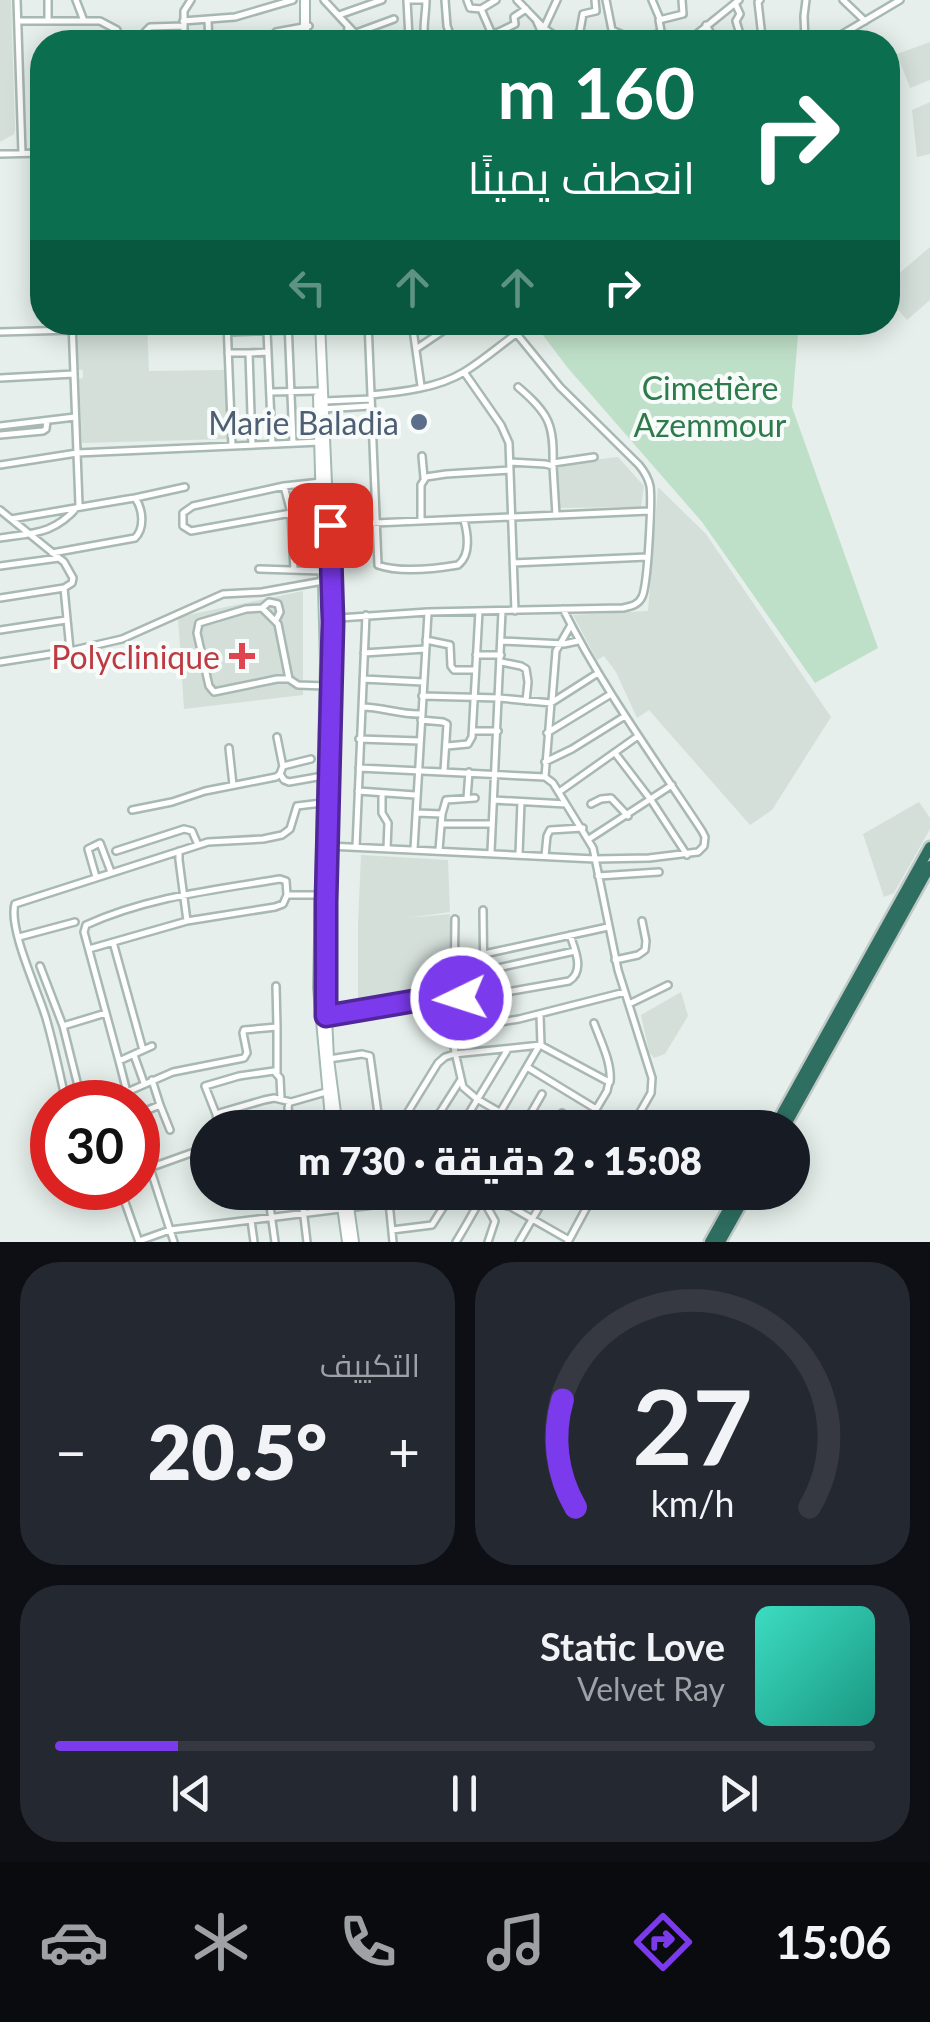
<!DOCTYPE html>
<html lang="ar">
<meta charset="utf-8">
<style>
:root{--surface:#171b24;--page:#242831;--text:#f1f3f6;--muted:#9ea1a6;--line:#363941;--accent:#7c3aed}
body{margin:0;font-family:Lato,Cairo,sans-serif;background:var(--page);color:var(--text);direction:rtl;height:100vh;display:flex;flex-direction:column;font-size:38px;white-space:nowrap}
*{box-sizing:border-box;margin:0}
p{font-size:32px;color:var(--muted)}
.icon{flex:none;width:55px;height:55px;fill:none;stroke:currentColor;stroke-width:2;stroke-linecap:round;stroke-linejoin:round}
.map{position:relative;height:1242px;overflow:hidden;direction:ltr}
.drawer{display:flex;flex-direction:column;gap:20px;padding:20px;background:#0d0f14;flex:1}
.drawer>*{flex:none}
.guide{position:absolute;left:30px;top:30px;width:870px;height:305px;border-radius:40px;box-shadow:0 5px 25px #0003;direction:rtl;background:#0b6e4f;color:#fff;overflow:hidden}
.speed{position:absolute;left:30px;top:1080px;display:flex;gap:20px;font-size:50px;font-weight:700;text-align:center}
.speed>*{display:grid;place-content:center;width:130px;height:130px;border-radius:50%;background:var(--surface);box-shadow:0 5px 25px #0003;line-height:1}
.speed .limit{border:15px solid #d22;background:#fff;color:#111}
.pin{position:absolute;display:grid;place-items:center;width:85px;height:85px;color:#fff;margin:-42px;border-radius:20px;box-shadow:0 5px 15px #0006}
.me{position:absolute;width:110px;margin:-55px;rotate:266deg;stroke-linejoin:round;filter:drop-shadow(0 0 8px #0008)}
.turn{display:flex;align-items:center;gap:35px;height:210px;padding:0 40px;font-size:45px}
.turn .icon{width:130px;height:130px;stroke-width:2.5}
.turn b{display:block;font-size:70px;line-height:85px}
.lanes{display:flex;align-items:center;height:95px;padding:0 40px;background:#0003;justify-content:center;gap:50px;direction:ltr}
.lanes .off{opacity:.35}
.big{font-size:75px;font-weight:800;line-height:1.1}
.drawer .tile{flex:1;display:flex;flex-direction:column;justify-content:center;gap:15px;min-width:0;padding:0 35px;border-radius:40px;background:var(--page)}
.drawer .dial{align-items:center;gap:0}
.dial svg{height:260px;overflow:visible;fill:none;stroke:var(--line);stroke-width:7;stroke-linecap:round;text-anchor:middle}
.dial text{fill:var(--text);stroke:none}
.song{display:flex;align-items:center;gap:30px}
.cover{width:120px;height:120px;border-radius:15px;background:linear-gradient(135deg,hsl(170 70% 55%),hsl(170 70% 35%))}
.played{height:10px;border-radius:5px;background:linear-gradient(90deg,var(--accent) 15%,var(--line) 15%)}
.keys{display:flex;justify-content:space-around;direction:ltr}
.heat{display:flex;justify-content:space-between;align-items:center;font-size:55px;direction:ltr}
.drawer .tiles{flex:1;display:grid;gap:20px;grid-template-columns:1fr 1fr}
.tile:last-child{grid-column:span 2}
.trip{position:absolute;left:190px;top:1110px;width:620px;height:100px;border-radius:50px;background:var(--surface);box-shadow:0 5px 25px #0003;font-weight:800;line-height:100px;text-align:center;direction:rtl}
.menu{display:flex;height:160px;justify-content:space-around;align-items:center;background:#090b0e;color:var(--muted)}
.menu .icon{width:70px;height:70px}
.menu .on{color:var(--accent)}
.menu b{font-size:45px;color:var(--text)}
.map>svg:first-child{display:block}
.built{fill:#d4dfda}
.green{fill:#bfe0c8}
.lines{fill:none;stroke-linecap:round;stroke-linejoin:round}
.street-casing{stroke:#a8b8b2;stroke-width:10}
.secondary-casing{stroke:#a4bbb3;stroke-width:12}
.highway-casing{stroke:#c2cac8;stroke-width:15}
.street{stroke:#fff;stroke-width:5}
.secondary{stroke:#fff;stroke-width:8}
.highway{stroke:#2f6f62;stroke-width:10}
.route-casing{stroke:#51269a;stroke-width:25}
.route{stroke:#7c3aed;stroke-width:18}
.service-dot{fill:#5c6f8a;stroke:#f7fbf9;stroke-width:4}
.health-dot{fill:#e0444e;stroke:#f7fbf9;stroke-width:4}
.labels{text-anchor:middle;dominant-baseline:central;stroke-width:8;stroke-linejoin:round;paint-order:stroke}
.park-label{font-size:32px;fill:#2d7a4b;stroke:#f7fbf9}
.service-label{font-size:32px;fill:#4e5e75;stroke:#f7fbf9;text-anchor:end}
.health-label{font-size:32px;fill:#be3a42;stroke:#f7fbf9;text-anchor:end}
</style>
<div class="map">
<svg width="930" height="1242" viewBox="0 0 930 1242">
<rect width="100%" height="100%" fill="#e6efeb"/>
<path class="built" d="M0 0H11L15 128 14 134 0 142Z
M930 42V80L910 88 897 54Z
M930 102V154L917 157 912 110Z
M930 247V300L907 320 888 298V283Z
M77 323H147L149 371 224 370 228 439 82 443 79 379 83 378V370L78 369Z
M618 457 644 486 641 507 556 508V464Z
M658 487 706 534 831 717 772 810 750 825 649 710 637 718 616 672 604 656 597 660 573 615 648 611Z
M303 591V695L184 709 178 617Z
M919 802 930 818V829L894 893 884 897 863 834Z
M361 855 448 860 450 912 407 918 450 914 451 989 358 1001V925Z
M681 992 688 1016 665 1054 654 1058 649 1052 641 1015Z"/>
<path class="green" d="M534 323H799L792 407 878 648 815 683 702 522 567 367Z"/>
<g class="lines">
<defs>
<path id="street" d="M17 0 22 153
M48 0V21
M76 0 84 21
M324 0 363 42
M407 0H425
M445 0 447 26 453 42
M467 0 470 8 481 9
M517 0 544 28 564 42
M606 0 612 30 609 42
M652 0 660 19
M760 0 758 2 762 37 768 42
M843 0 865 21
M339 15 382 0
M18 21H100L117 30 119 42
M183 21 235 17 293 0
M208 21 209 42
M537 22 546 42
M706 25 716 42
M544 28 557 0
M503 30 515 24 514 17 526 9
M612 30 632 39 659 34 661 31 659 20 683 14 682 0
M276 32 309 26
M491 32 496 33 503 30 512 42
M356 33 394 19
M69 40 93 42
M145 42V32L150 27 183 26
M184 42V11L191 0
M347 42 348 26
M405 42 409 38 407 1
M425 42C422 27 426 16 426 0
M474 42 491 32 481 9 496 0
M571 42 580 31 583 14 596 11 595 0
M687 42 739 0
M724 42 740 34 736 21 740 14 735 3
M805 42 804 16 806 0
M829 42 900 0
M0 154 42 153
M227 322 232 446
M288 322 293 443
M368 322 378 565C400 573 434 569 458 565 471 555 468 535 464 520
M412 322 421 386
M267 331 272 444
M0 332 72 330
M227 332 288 330
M416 349 456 322
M228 353H249L252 445
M249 353 268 352
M464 372 501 425 509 443 515 611
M0 378 74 374
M518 387C550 414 554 425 553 466
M270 392 318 391
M371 395C401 392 438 388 464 372 482 361 498 347 516 334
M324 401 371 399
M322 409 370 406
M0 426 75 417
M0 435 43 431 46 429 47 421
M422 456 424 478
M510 462 545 464 553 466 556 515
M553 463 594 457
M0 465 77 453 320 442
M284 486 291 513 191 531 183 526V513L193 506 284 486 321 482
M135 498 185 487
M0 510 64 562 73 578 72 583 64 588
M291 513 294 570
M11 519 128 499 135 498C143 509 145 528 135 538L52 553
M421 521V485L426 477 446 474 510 470
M330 525 649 511
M0 538C34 533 55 534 79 505L72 322
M513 563 647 557
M0 566 59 558
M259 569 323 571
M0 598 64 588 70 650
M262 608 269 602 278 604 280 612 276 620
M324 623 333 622 339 618 428 612 623 608C632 606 638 605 642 597 648 585 652 500 650 486 648 477 644 471 639 465L560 387 507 322
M0 630 66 620
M426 640 450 645 451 666 454 670H475
M502 641 564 644 578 641
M364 653 425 649
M476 655H501
M0 662 70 651 122 639 223 594 262 592 323 581
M501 662 521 666 526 669 528 682 526 701
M289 679H277L214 692 209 686 197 633 199 623 246 609 262 608 278 624 289 679 298 685 325 686
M363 679 423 682
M422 696 499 698 551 703
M552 701 556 651 571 625
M362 707C383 707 400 715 422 714
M421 720 443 722 447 724 444 771
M473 731H498
M547 733 611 694
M277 737 283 767
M359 739 420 741
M447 746 468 744 472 737 479 611
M229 748 233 785
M615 753 651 800 687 855
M545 762 572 749 625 716
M359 768 545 777 553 783 593 848 618 970 652 1078 651 1093 631 1128
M280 774 284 780 289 782 323 776
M545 777 551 703 598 673
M358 791 415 795
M559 792 638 736
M382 793V813L388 823 387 848
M467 798 469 772
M494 800 566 804
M591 804 601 799 611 798 628 816
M132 810 172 802 205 791 276 777 280 774 283 766 311 759
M416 813 442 814 446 800 475 798
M441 824H492
M589 839 672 785
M328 846 595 859 649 858 698 852 704 846 705 837 702 831C654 758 602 687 563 609
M356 847 366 615
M414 849 428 613
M439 850 442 814
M116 851 184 829 192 831 198 845
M179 851V860L187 921
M491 852 502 611
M519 854 521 802
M545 856 547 836 550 830 583 828
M598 876 659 872
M96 877 88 849 100 843 111 872
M483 910 484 995
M19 937 75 922
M113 942 143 1050
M89 949 187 921 275 907 283 904 287 895
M484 954 608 927
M615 960 638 955 645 950 646 941 642 921
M40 966 63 1026 82 1102
M484 971 575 951
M276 986 277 1027
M454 994 455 919
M629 1004 668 985
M327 1016 454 994 467 999 569 981C585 971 575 950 570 935
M594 1023C601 1042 612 1063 610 1082
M63 1026 106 1013
M540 1045 609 1082 607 1091 585 1128
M152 1046 119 1061 84 932 86 925C148 897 213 890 280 879L286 881 287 895H318
M134 1055 144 1083
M329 1059 362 1054 370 1056 380 1128
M119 1061 127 1092
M527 1067 596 1109
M281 1098 280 1078 274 1071 239 1076 205 1086 216 1114 264 1100 274 1098 291 1102 326 1092
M66 1102C60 1074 54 1046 46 1018 38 991 8 928 15 904L208 842 263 839 282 835 290 829 297 806 322 803
M104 1102 173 1072 244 1058 247 1053 243 1033 244 1030 277 1027V1072
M289 1102 288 1108 292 1128
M160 1105 170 1130
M138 1114 160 1105 152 1080
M216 1114 218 1128
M524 1125 542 1094
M275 1128 292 1125
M398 1128 438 1063 445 1057 454 1054 541 1045 540 1015
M430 1128 460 1081
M460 1128 508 1049
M491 1128 539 1046
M527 1128 477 1099 463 1087 450 1030 519 1019 625 992
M554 1128 562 1113
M138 1172 208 1147
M120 1188 139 1242
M268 1192 275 1242
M301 1192 307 1242
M388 1192 393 1242
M482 1198 495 1221 488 1242
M507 1206 515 1192
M251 1220 254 1242
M392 1230 432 1225 453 1192
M139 1241 170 1230 141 1140
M174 1242 170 1230 405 1201 415 1199 421 1192
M456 1242C466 1226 475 1209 485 1192L569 1240
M519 1242 548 1192
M568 1242 595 1192"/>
<path id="secondary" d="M305 42V0
M320 322 333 622 326 902V996L329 1059 338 1128
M318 397 325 661 318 988 331 1128
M340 1192 347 1242
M347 1192 354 1242"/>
<path id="highway" d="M774 1128 930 847
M784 1128 930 866
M710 1242 738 1192
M720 1242 748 1192"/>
</defs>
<use href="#street" class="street-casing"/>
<use href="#secondary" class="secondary-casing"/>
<use href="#highway" class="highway-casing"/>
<use href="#street" class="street"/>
<use href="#secondary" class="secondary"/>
<use href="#highway" class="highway"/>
</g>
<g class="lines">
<defs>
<path id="route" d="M330 525 333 622 326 902V1016L454 994 461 998"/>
</defs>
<use href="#route" class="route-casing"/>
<use href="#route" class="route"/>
</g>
<circle class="service-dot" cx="419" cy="422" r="10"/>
<path class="health-dot" d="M237 641h10v10h10v10h-10v10h-10v-10h-10v-10h10z"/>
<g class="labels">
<g class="park-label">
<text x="710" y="387">Cimetière<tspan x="710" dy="37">Azemmour</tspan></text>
</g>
<g class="service-label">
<text x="399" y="422">Marie Baladia</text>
</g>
<g class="health-label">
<text x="220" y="656">Polyclinique</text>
</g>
</g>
</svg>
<div class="speed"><div class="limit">30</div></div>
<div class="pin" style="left:330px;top:525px;background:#d93025"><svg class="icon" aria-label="arrive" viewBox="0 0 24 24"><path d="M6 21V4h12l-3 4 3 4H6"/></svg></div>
<svg class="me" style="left:461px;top:998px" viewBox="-20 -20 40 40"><circle r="17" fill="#7c3aed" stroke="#fff" stroke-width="3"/><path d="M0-11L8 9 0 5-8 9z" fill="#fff"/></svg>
<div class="trip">15:08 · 2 دقيقة · 730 m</div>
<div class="guide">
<div class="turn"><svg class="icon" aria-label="right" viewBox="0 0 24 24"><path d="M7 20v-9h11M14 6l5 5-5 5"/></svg><div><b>160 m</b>انعطف يمينًا</div></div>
<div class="lanes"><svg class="icon off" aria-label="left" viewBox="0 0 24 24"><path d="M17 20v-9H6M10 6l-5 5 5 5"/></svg><svg class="icon off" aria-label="ahead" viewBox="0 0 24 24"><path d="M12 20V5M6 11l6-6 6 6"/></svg><svg class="icon off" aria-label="ahead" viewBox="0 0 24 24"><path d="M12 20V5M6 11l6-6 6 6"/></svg><svg class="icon" aria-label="right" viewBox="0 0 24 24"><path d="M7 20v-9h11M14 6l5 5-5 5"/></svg></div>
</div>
</div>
<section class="drawer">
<div class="tiles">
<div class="tile dial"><svg viewBox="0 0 100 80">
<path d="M14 69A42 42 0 1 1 86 69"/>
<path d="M14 69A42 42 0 0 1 10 36" stroke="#7c3aed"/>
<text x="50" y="56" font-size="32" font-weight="700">27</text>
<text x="50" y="72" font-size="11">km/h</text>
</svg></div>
<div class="tile"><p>التكييف</p>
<div class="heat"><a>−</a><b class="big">20.5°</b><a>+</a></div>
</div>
<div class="tile">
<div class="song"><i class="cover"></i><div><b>Static Love</b><p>Velvet Ray</p></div></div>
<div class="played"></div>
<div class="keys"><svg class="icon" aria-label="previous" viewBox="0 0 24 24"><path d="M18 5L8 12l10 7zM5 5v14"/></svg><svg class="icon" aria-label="pause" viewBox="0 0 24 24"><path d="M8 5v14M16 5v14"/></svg><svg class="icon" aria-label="next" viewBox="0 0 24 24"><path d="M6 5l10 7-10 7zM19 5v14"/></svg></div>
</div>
</div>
</section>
<nav class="menu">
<b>15:06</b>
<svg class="icon on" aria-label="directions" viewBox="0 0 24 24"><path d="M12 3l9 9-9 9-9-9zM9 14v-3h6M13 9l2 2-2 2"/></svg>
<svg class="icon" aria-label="music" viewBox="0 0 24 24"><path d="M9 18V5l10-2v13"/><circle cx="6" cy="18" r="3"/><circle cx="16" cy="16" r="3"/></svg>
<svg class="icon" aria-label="phone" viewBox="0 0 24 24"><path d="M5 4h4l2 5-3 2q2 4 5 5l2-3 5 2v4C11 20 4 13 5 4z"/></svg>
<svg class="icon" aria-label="climate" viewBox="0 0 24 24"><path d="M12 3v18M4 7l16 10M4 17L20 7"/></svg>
<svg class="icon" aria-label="car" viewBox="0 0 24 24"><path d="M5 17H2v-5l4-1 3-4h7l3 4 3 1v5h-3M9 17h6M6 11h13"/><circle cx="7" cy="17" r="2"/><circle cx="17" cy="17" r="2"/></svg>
</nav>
